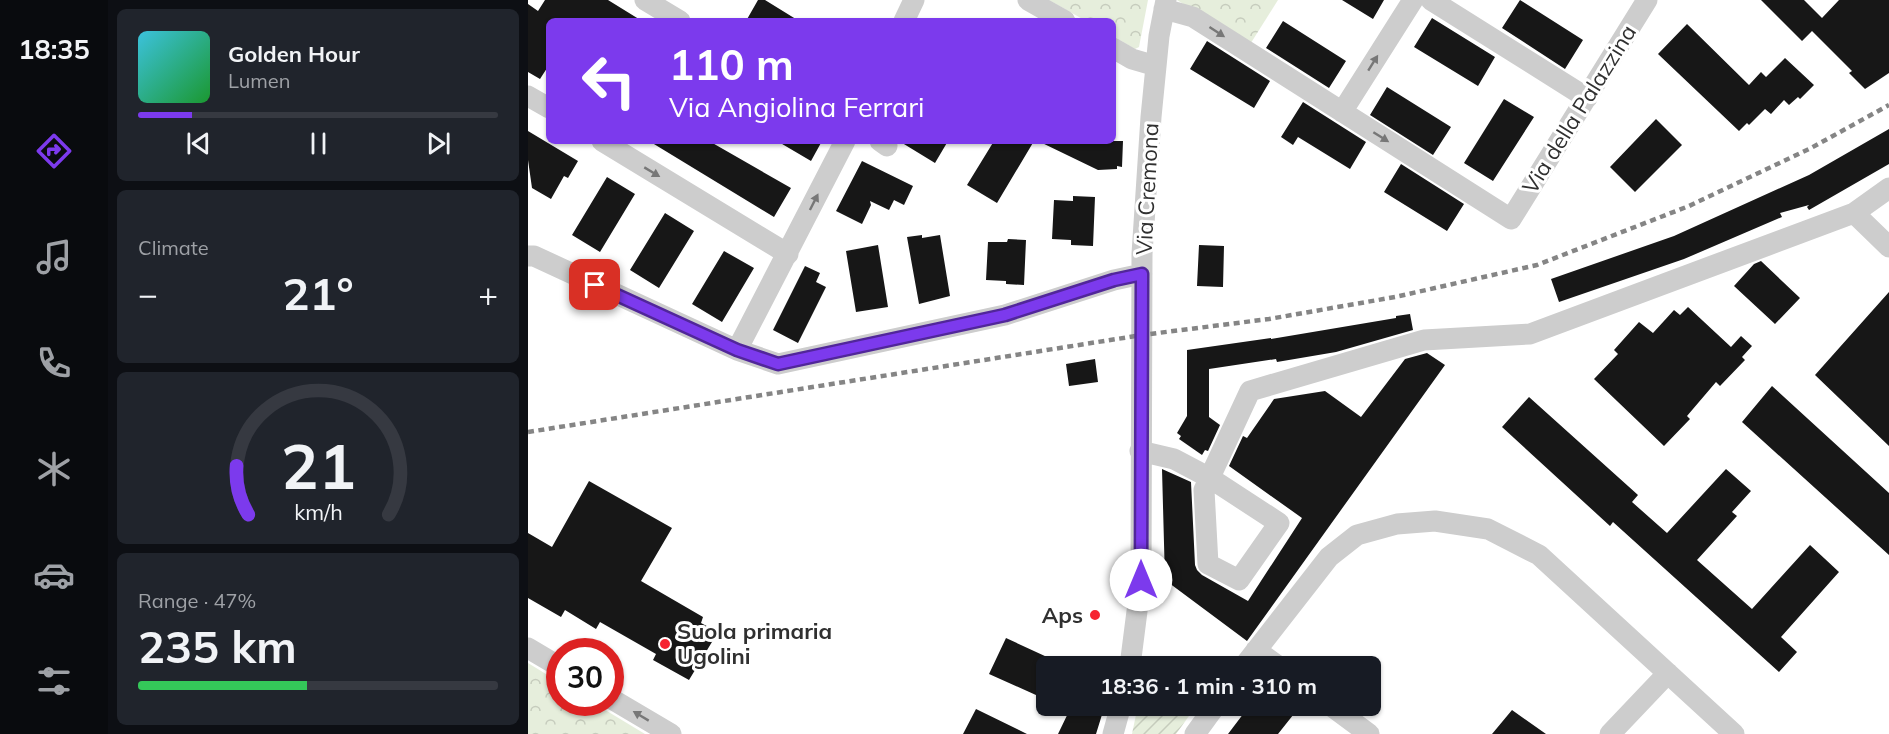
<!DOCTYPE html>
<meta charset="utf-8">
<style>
:root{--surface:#171b24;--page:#20242c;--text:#f1f3f6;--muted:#9ea1a6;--line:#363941;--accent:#7c3aed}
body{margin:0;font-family:Mulish,sans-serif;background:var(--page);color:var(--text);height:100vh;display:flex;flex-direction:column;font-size:22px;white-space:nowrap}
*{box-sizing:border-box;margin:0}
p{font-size:20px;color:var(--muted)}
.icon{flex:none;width:33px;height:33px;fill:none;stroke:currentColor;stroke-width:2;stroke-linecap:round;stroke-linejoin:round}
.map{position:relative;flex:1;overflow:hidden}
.panel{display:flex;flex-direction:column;gap:9px;padding:9px;background:#0d0f14;width:420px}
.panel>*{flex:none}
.banner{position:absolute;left:18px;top:18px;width:570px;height:126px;border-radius:9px;box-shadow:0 2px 4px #0004;background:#7c3aed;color:#fff;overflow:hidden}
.speed{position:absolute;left:18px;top:638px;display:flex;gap:12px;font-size:30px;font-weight:700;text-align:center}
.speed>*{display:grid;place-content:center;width:78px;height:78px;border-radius:50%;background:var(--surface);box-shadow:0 2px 4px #0004;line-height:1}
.speed .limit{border:9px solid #d22;background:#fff;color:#111}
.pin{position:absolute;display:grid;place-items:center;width:51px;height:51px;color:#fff;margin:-26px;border-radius:12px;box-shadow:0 3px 9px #0006}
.me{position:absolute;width:66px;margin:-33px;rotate:0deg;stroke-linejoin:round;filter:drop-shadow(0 0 4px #0008)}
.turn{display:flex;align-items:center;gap:21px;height:126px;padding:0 24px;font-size:27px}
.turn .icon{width:78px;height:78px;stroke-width:2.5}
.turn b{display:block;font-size:42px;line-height:51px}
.big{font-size:45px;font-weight:700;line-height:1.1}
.panel .card{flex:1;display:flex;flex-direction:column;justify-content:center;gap:9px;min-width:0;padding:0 21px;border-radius:9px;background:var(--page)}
.panel .dial{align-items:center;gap:0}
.dial svg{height:156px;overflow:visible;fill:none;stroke:var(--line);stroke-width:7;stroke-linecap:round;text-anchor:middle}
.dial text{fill:var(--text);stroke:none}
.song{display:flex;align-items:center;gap:18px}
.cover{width:72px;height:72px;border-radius:9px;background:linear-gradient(135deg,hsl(190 70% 55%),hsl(130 70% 35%))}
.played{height:6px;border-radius:3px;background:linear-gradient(90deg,var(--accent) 15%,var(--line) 15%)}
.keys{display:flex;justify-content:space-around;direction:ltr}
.heat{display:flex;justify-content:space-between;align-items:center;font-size:33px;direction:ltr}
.charge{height:9px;border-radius:4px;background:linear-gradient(90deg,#34c759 47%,var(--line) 0)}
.trip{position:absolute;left:508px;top:656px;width:345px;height:60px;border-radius:9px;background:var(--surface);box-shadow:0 2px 4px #0004;font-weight:700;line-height:60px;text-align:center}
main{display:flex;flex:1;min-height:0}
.tab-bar{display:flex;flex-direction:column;width:108px;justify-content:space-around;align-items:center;background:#090b0e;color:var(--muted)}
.tab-bar .icon{width:42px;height:42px}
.tab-bar .selected{color:var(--accent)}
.tab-bar b{font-size:27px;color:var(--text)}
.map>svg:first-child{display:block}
.park{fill:url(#park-crowns)}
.garden{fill:url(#garden-furrows)}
.building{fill:#171717}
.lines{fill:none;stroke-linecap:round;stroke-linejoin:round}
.minor{stroke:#cdcdcd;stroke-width:21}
.rail{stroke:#858585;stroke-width:4.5;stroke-dasharray:6 4.5;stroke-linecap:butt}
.oneway{fill:#777}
.route-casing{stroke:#51269a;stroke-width:15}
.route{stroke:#7c3aed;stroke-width:10}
.poi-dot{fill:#f62330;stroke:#fff;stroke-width:2}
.labels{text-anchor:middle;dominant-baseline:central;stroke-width:6;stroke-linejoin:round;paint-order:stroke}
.street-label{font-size:22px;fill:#303030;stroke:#fff}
.poi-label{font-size:22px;font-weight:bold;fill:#303030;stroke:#fff;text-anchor:end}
</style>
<main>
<nav class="tab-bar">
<b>18:35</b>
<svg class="icon selected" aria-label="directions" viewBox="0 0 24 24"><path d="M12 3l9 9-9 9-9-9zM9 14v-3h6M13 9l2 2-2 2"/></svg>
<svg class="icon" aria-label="music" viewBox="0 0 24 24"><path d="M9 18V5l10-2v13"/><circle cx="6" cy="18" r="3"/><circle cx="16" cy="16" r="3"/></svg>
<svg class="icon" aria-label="phone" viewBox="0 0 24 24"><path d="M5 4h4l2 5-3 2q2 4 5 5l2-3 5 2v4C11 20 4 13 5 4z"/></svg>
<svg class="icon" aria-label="climate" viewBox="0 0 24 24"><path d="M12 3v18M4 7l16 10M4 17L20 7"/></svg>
<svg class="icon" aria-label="car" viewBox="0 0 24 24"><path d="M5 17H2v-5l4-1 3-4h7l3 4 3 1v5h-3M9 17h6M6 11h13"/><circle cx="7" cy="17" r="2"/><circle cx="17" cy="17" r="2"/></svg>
<svg class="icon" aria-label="filters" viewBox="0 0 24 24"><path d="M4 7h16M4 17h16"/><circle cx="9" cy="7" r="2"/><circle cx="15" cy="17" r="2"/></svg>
</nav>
<section class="panel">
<div class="card">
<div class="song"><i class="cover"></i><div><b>Golden Hour</b><p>Lumen</p></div></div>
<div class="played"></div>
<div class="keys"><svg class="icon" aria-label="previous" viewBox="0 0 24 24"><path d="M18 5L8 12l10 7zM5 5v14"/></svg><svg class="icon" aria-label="pause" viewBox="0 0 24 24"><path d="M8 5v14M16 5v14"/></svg><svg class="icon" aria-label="next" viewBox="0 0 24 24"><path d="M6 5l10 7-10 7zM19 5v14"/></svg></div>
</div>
<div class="card"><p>Climate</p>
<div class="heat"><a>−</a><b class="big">21°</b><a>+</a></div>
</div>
<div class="card dial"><svg viewBox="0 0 100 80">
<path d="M14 69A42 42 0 1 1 86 69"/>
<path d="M14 69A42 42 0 0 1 8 44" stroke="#7c3aed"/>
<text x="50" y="56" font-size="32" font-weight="700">21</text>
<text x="50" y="72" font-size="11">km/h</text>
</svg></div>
<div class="card"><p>Range · 47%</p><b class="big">235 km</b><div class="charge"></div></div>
</section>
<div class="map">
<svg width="1361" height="734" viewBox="0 0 1361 734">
<defs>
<pattern id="park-crowns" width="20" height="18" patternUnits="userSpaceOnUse" patternTransform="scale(1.5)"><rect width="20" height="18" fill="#e6eedc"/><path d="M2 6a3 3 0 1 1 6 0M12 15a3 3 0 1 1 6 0" fill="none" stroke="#c6ccbd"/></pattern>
<pattern id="garden-furrows" width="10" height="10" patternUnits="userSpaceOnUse" patternTransform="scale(1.5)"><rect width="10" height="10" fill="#e6eedc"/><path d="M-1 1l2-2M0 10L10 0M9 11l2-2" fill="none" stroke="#c6ccbd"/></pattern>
</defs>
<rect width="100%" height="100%" fill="#fff"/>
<path class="park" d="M521 0H620L611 47 607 49 585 36V21H558Z
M649 0H750L721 46Z
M0 663 31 682 32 702H64L117 734H0Z"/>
<path class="garden" d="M610 705H660L666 709 648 734H604Z"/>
<path class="building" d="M17 0H80L114 21H21V65L12 79 0 72V4L10 11Z
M230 0H237L271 21H218Z
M814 0H856L845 19Z
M992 0 1055 40 1037 69 974 28Z
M1233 0H1276L1294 18 1311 0H1361V73L1337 89 1321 73 1324 71 1284 31 1274 41Z
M904 18 967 57 950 86 886 47Z
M755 21 818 61 801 88 738 48Z
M1159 24 1221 85 1233 72 1238 77 1257 58 1286 85 1272 99 1270 97 1261 105 1256 100 1243 114 1237 109 1221 125 1219 123 1211 131 1130 54Z
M679 41 742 81 726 108 662 69Z
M859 87 923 127 905 155 842 115Z
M976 99 1006 117 965 181 936 163Z
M775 102 838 142 822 169 770 137 765 145 753 137Z
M1128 119 1154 145 1107 192 1082 167Z
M1361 129V164L1281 210 1279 207 1281 205 1252 213 1254 217 1156 259 1031 302 1023 279 1146 236 1281 175Z
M0 131 50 161 40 178 36 176 23 199 4 188 0 160Z
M121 141H181L263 188 246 217Z
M249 141H294L283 161Z
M371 141H420L407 163Z
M466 141H506L469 203 439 185Z
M510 141H595L594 167 589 166V169L570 170Z
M334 161 385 186 376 205 366 200 361 210 342 201 343 205 334 224 308 211Z
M873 164 936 204 919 231 856 192Z
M79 177 107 194 72 252 44 235Z
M545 196 567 197 565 246 543 245V240L524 239 526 200 545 201Z
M137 213 166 231 131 288 102 270Z
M394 235V238L412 235 422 296 391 304 379 237Z
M480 239 498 240 496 285 478 284V281L458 280 460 242H479Z
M350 245 360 307 328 312 318 251Z
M671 245 696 246 695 287 669 286Z
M196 251 226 268 194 322 164 304Z
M1233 261 1272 298 1247 324 1206 286 1226 264Z
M277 266 292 273 288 282 298 287 270 343 245 330Z
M1361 292V446L1287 375Z
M1160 307 1203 347 1213 336 1224 346 1214 357 1217 360 1192 386 1188 382 1159 416 1162 419 1136 446 1066 379 1090 354 1086 350 1111 322 1125 333 1146 310 1152 315Z
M882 314 885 330 808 352 749 362 748 359 681 369V417L692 425 680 451 677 450 674 455 651 439 653 436 649 433 659 416V350L743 338V339L868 318V316Z
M899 353 917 365 719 641 637 580 634 469 663 482 667 565 669 570 674 575 720 601 774 518 701 466 715 436 719 438 746 399 797 391 833 417 877 359Z
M567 359 570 382 541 386 538 364Z
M1244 386 1361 493V555L1214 422Z
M1001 397 1110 495 1104 502 1139 533 1198 469 1223 491 1204 512 1209 516 1169 560 1224 609 1282 545 1311 572 1253 637 1269 652 1251 672 1085 522 1082 526 974 427Z
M61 481 144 528 113 581 175 617 173 623 190 632 161 680 125 660 128 654 72 622 68 629 37 610 33 617 0 598V533L24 547Z
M478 638 519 657V700L461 674Z
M544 705H577L568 734H530Z
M722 705H773L750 734H700Z
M448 709 499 734H435Z
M984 710 1018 734H964Z"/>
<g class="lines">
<path class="minor" d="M117 0 152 21
M500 0 537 21
M903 0 1059 98
M636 9 665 17 983 219 1119 0
M376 21 386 0
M585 48 604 59 628 66
M0 96 21 108
M814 112 885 0
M74 141 260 254
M352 141 359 146
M1326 213 1361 247
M0 256H6L209 350 250 364 477 315 586 280 614 274
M209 350 317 141
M612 451 646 459 682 478 751 523 711 580 680 564 676 490 722 391 896 340 1002 334 1326 213 1361 188
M0 648 32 667
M728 650 750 666
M602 666 613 580 614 254 623 117 631 36 638 0
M716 666 801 557 829 535 869 524 907 521 960 529 1011 555 1206 734
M82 698 143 734
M802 705 841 734
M585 734 593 705
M667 734 688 705
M1082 734 1140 673"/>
<path class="rail" d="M0 432 614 335 741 319 867 297 1009 265 1161 206 1283 148 1361 105"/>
</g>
<defs><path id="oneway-solid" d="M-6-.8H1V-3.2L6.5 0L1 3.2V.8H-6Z" transform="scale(1.5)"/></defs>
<g class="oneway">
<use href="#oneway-solid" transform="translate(689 32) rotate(33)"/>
<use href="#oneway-solid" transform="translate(845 63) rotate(-58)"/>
<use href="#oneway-solid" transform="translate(853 137) rotate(32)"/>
<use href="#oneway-solid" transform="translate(124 172) rotate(31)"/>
<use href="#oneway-solid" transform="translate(286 202) rotate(-63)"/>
<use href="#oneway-solid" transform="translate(113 716) rotate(-149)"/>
</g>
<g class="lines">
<defs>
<path id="route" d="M67 285 209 350 250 364 477 315 586 280 614 274 613 580"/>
</defs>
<use href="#route" class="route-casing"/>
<use href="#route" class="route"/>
</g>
<g class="poi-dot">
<circle cx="567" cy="615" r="6"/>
<circle cx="137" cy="644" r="6"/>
</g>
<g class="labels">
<g class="street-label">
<text transform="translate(1051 109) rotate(-58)">Via della Palazzina</text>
<text transform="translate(619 189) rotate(-87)">Via Cremona</text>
</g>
<g class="poi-label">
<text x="555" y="615">Aps</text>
<text x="149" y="631" text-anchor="start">Suola primaria<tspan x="149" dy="25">Ugolini</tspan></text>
</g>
</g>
</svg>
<div class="speed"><div class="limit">30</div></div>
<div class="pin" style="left:67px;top:285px;background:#d93025"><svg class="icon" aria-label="arrive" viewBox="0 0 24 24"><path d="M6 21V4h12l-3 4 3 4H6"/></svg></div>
<svg class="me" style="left:613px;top:580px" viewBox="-20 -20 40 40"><circle r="19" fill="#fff"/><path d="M0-13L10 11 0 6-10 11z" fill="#7c3aed"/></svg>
<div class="trip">18:36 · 1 min · 310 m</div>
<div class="banner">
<div class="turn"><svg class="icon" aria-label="left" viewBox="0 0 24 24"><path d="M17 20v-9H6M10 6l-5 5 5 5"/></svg><div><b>110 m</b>Via Angiolina Ferrari</div></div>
</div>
</div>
</main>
